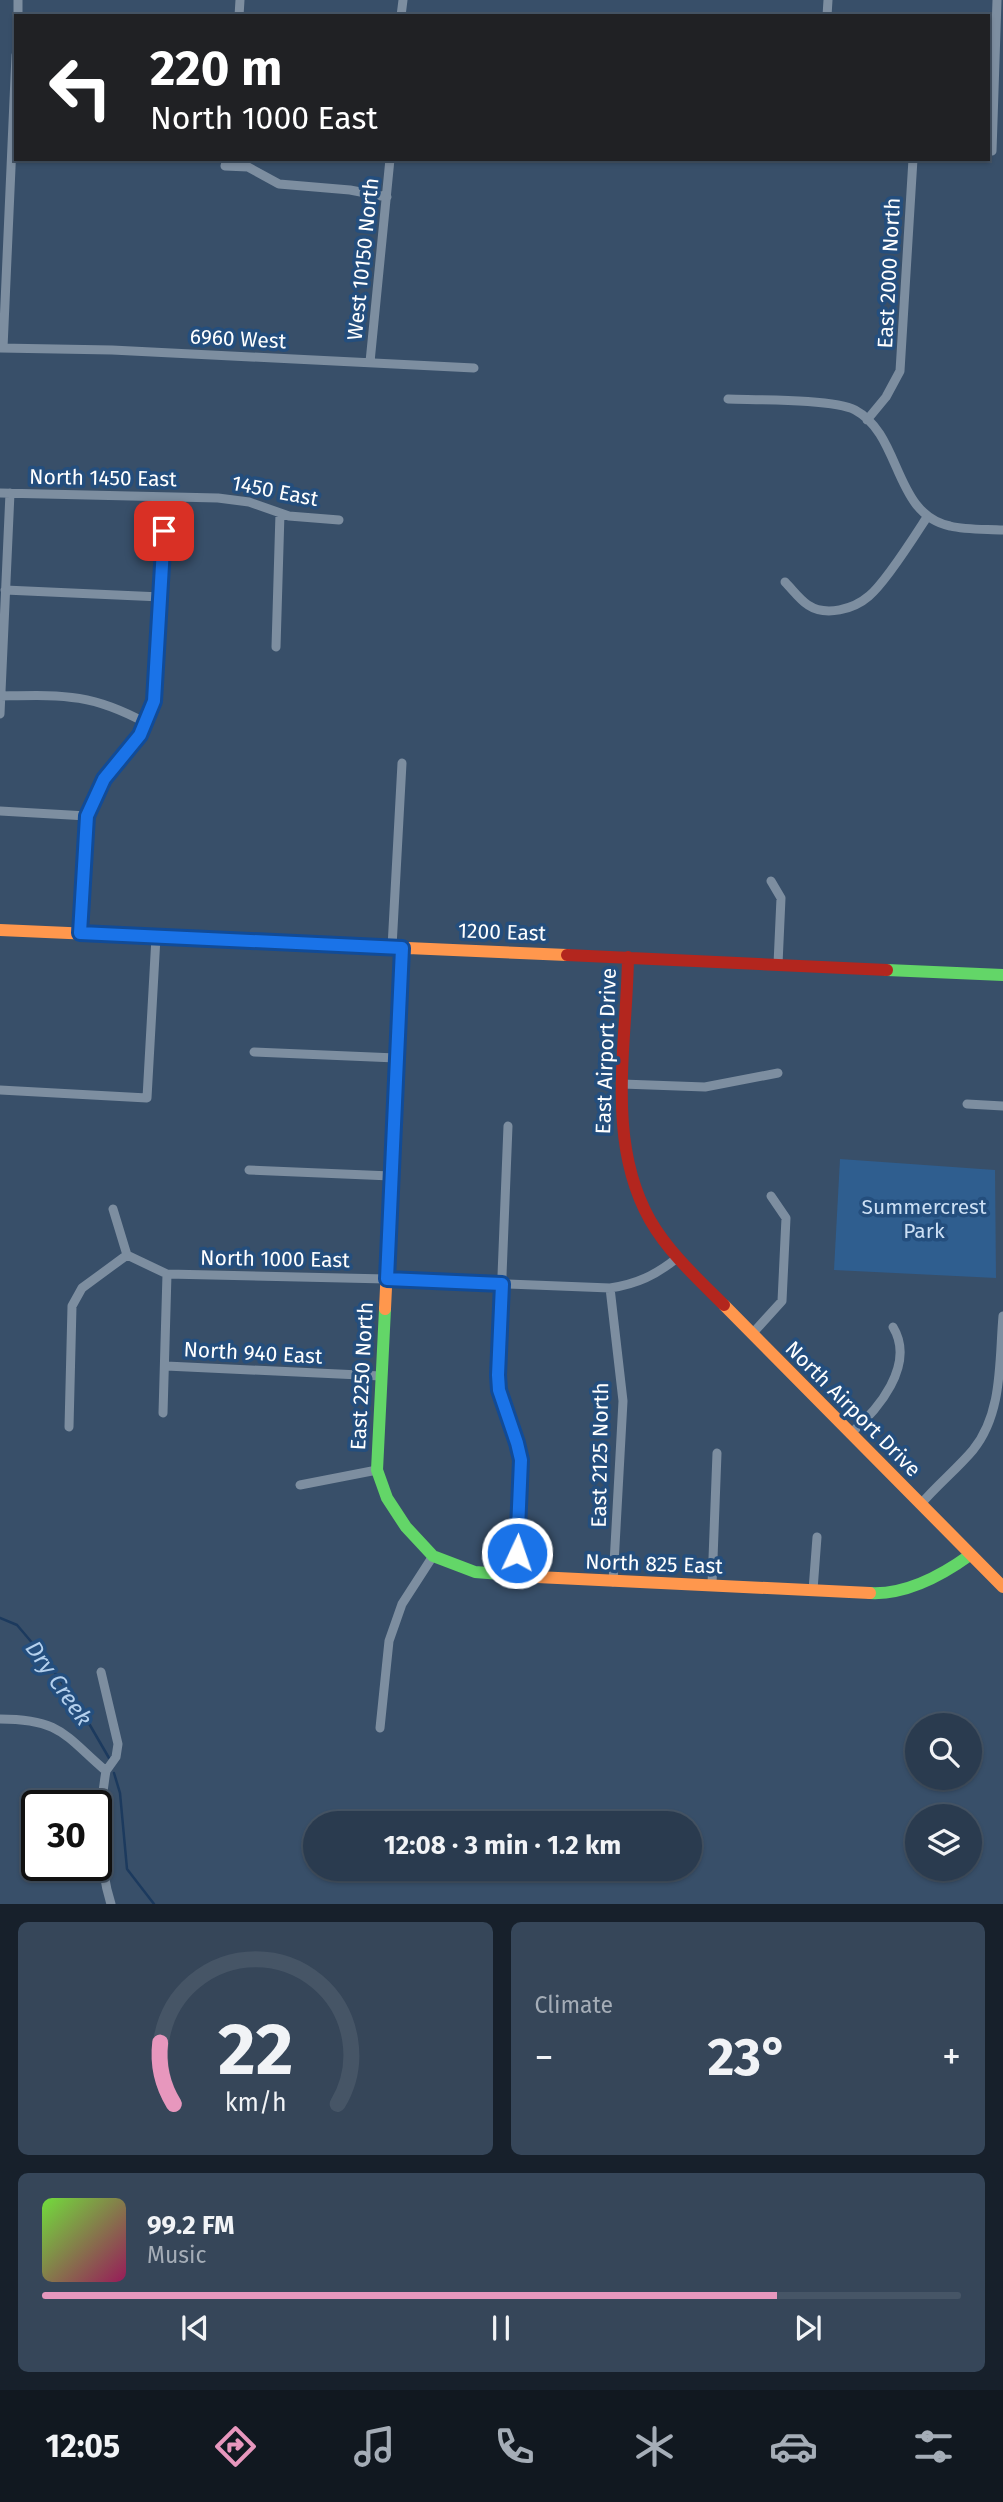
<!DOCTYPE html>
<meta charset="utf-8">
<style>
:root{--surface:#2a3b4f;--page:#364659;--text:#f1f3f6;--muted:#a5adb7;--line:#465566;--accent:#e797bd}
body{margin:0;font-family:"Fira Sans",sans-serif;background:var(--page);color:var(--text);height:100vh;display:flex;flex-direction:column;font-size:26px;white-space:nowrap}
*{box-sizing:border-box;margin:0}
p{font-size:23px;color:var(--muted)}
.icon{flex:none;width:38px;height:38px;fill:none;stroke:currentColor;stroke-width:2;stroke-linecap:round;stroke-linejoin:round}
.map{position:relative;height:1904px;overflow:hidden}
.side{display:flex;flex-direction:column;gap:18px;padding:18px;background:#17202b;flex:1}
.side>*{flex:none}
.banner{position:absolute;left:14px;top:14px;width:976px;height:147px;border-radius:0px;box-shadow:0 2px 5px #0004,0 0 0 2px var(--line);background:#202124;color:#fff;overflow:hidden}
.tools{position:absolute;left:905px;top:1713px;display:grid;gap:14px}
.tools a{display:grid;place-items:center;width:77px;height:77px;border-radius:50%;background:var(--surface);box-shadow:0 2px 5px #0004,0 0 0 2px var(--line);font-size:35px}
.speed{position:absolute;left:21px;top:1790px;display:flex;gap:14px;font-size:35px;font-weight:700;text-align:center}
.speed>*{display:grid;place-content:center;width:91px;height:91px;border-radius:50%;background:var(--surface);box-shadow:0 2px 5px #0004,0 0 0 2px var(--line);line-height:1}
.speed .limit{border:4px solid #111;border-radius:10px;background:#fff;color:#111}
.pin{position:absolute;display:grid;place-items:center;width:60px;height:60px;color:#fff;margin:-30px;border-radius:14px;box-shadow:0 4px 10px #0006}
.me{position:absolute;width:77px;margin:-38px;rotate:3deg;stroke-linejoin:round;filter:drop-shadow(0 0 5px #0008)}
.turn{display:flex;align-items:center;gap:24px;height:147px;padding:0 21px;font-size:32px}
.turn .icon{width:91px;height:91px;stroke-width:2.5}
.turn b{display:block;font-size:49px;line-height:60px}
.big{font-size:52px;font-weight:700;line-height:1.1}
.side .widget{flex:1;display:flex;flex-direction:column;justify-content:center;gap:10px;min-width:0;padding:0 24px;border-radius:10px;background:var(--page)}
.side .dial{align-items:center;gap:0}
.dial svg{height:182px;overflow:visible;fill:none;stroke:var(--line);stroke-width:7;stroke-linecap:round;text-anchor:middle}
.dial text{fill:var(--text);stroke:none}
.song{display:flex;align-items:center;gap:21px}
.cover{width:84px;height:84px;border-radius:10px;background:linear-gradient(135deg,hsl(100 70% 55%),hsl(330 70% 35%))}
.played{height:7px;border-radius:4px;background:linear-gradient(90deg,var(--accent) 80%,var(--line) 80%)}
.keys{display:flex;justify-content:space-around;direction:ltr}
.heat{display:flex;justify-content:space-between;align-items:center;font-size:38px;direction:ltr}
.side .tiles{flex:1;display:grid;gap:18px;grid-template-columns:1fr 1fr}
.widget:last-child{grid-column:span 2}
.trip{position:absolute;left:303px;top:1811px;width:399px;height:70px;border-radius:35px;background:var(--surface);box-shadow:0 2px 5px #0004,0 0 0 2px var(--line);font-weight:700;line-height:70px;text-align:center}
.tab-bar{display:flex;height:112px;justify-content:space-around;align-items:center;background:#111820;color:var(--muted)}
.tab-bar .icon{width:49px;height:49px}
.tab-bar .on{color:var(--accent)}
.tab-bar b{font-size:32px;color:var(--text)}
.map>svg:first-child{display:block}
.green{fill:#2f5e8f}
.lines{fill:none;stroke-linecap:round;stroke-linejoin:round}
.stream{stroke:#1c3a5e;stroke-width:2.5}
.street{stroke:#7d8ea0;stroke-width:9}
.fast{stroke:#63d668;stroke-width:12}
.slow{stroke:#ff974d;stroke-width:12}
.jam{stroke:#b3261e;stroke-width:12}
.route-casing{stroke:#114b97;stroke-width:18}
.route{stroke:#1a73e8;stroke-width:12}
.labels{text-anchor:middle;dominant-baseline:central;stroke-width:7;stroke-linejoin:round;paint-order:stroke}
.street-label{font-size:21px;fill:#fff;stroke:#244e7d}
.park-label{font-size:21px;fill:#ccdff4;stroke:#244e7d}
.water-label{font-size:23px;font-style:italic;fill:#b4d0ed;stroke:#244e7d}
</style>
<div class="map">
<svg width="1003" height="1904" viewBox="0 0 1003 1904">
<rect width="100%" height="100%" fill="#384f69"/>
<path class="green" d="M840 1159 995 1170 996 1278 834 1270Z"/>
<g class="lines">
<path class="stream" d="M0 1618 17 1625 40 1652 80 1708 109 1758
M114 1773 120 1793 127 1869 154 1904"/>
<path class="street" d="M18 16V0
M239 16 240 0
M401 16 403 0
M827 16 828 0
M992 151 997 0
M227 159 225 166 248 167 279 184 350 190 387 197
M0 348 112 350 474 368
M3 348 16 55
M370 362 390 159
M728 399C756 400 834 399 855 410 902 435 893 514 950 526 966 530 986 529 1003 530
M867 420 886 397 900 371 913 159
M0 493 218 498 249 502 289 516 339 520
M785 582C792 589 800 600 808 605 826 617 854 609 869 596 886 582 914 537 927 517
M5 590 161 597
M276 647 280 513
M1 696C63 695 91 693 146 723
M0 714 10 493
M0 811 87 816
M771 881 781 898 778 964
M80 933 87 816 104 779 140 735 154 701 166 497
M392 947 402 763
M254 1052 396 1058
M622 1084 705 1087 778 1073
M0 1090 147 1098 156 937
M967 1104 1003 1106
M508 1126 498 1375C501 1405 515 1431 521 1460L516 1577
M249 1170 391 1176
M113 1209 127 1255 167 1274 387 1279 610 1288C637 1284 656 1275 677 1258
M610 1288 623 1401 613 1582
M752 1334 782 1301 786 1218 771 1196
M166 1366 381 1376
M163 1413 167 1274
M69 1427 72 1306 82 1288 127 1255
M850 1434C878 1410 916 1365 893 1327
M300 1485 377 1470
M921 1504C937 1485 957 1469 973 1450 1003 1413 999 1361 1003 1316
M712 1585 717 1453
M813 1590 817 1537
M101 1672 118 1744 116 1757 106 1771
M0 1719C61 1719 65 1736 106 1771 99 1811 98 1864 111 1904
M380 1728 389 1641 402 1604 433 1556"/>
<path class="fast" d="M887 970 1003 975
M385 1309 377 1470 387 1498 406 1527 433 1556 475 1572 537 1577
M870 1593C906 1595 941 1576 970 1555"/>
<path class="slow" d="M0 930 567 955
M724 1305 1003 1587
M385 1309 402 948
M537 1577 870 1593"/>
<path class="jam" d="M567 955 887 970
M628 957C627 1044 605 1140 650 1220 669 1253 698 1279 724 1305"/>
</g>
<g class="lines">
<defs>
<path id="route" d="M164 531 154 701 140 735 104 779 87 816 80 933 402 948 387 1279 502 1284 498 1375 499 1390 517 1443 521 1460 517 1553"/>
</defs>
<use href="#route" class="route-casing"/>
<use href="#route" class="route"/>
</g>
<g class="labels">
<g class="street-label">
<text transform="translate(363 259) rotate(-84)">West 10150 North</text>
<text transform="translate(889 273) rotate(-87)">East 2000 North</text>
<text transform="translate(238 339) rotate(3)">6960 West</text>
<text transform="translate(103 478) rotate(1)">North 1450 East</text>
<text transform="translate(275 491) rotate(11)">1450 East</text>
<text transform="translate(502 932) rotate(2)">1200 East</text>
<text transform="translate(606 1051) rotate(-88)">East Airport Drive</text>
<text transform="translate(275 1259) rotate(1)">North 1000 East</text>
<text transform="translate(253 1353) rotate(3)">North 940 East</text>
<text transform="translate(362 1376) rotate(-87)">East 2250 North</text>
<text transform="translate(853 1409) rotate(45)">North Airport Drive</text>
<text transform="translate(600 1455) rotate(-89)">East 2125 North</text>
<text transform="translate(654 1564) rotate(2)">North 825 East</text>
</g>
<g class="park-label">
<text x="924" y="1207">Summercrest<tspan x="924" dy="24">Park</tspan></text>
</g>
<g class="water-label">
<text transform="translate(59 1683) rotate(55)">Dry Creek</text>
</g>
</g>
</svg>
<div class="tools">
<a><svg class="icon" aria-label="search" viewBox="0 0 24 24"><circle cx="10" cy="10" r="6"/><path d="M15 15l6 6"/></svg></a>
<a><svg class="icon" aria-label="layers" viewBox="0 0 24 24"><path d="M12 4l9 5-9 5-9-5zM3 14l9 5 9-5"/></svg></a>
</div>
<div class="speed"><div class="limit">30</div></div>
<div class="pin" style="left:164px;top:531px;background:#d93025"><svg class="icon" aria-label="arrive" viewBox="0 0 24 24"><path d="M6 21V4h12l-3 4 3 4H6"/></svg></div>
<svg class="me" style="left:517px;top:1553px" viewBox="-20 -20 40 40"><circle r="17" fill="#1a73e8" stroke="#fff" stroke-width="3"/><path d="M0-11L8 9 0 5-8 9z" fill="#fff"/></svg>
<div class="trip">12:08 · 3 min · 1.2 km</div>
<div class="banner">
<div class="turn"><svg class="icon" aria-label="left" viewBox="0 0 24 24"><path d="M17 20v-9H6M10 6l-5 5 5 5"/></svg><div><b>220 m</b>North 1000 East</div></div>
</div>
</div>
<section class="side">
<div class="tiles">
<div class="widget dial"><svg viewBox="0 0 100 80">
<path d="M14 69A42 42 0 1 1 86 69"/>
<path d="M14 69A42 42 0 0 1 8 42" stroke="#e797bd"/>
<text x="50" y="56" font-size="32" font-weight="700">22</text>
<text x="50" y="72" font-size="11">km/h</text>
</svg></div>
<div class="widget"><p>Climate</p>
<div class="heat"><a>−</a><b class="big">23°</b><a>+</a></div>
</div>
<div class="widget">
<div class="song"><i class="cover"></i><div><b>99.2 FM</b><p>Music</p></div></div>
<div class="played"></div>
<div class="keys"><svg class="icon" aria-label="previous" viewBox="0 0 24 24"><path d="M18 5L8 12l10 7zM5 5v14"/></svg><svg class="icon" aria-label="pause" viewBox="0 0 24 24"><path d="M8 5v14M16 5v14"/></svg><svg class="icon" aria-label="next" viewBox="0 0 24 24"><path d="M6 5l10 7-10 7zM19 5v14"/></svg></div>
</div>
</div>
</section>
<nav class="tab-bar">
<b>12:05</b>
<svg class="icon on" aria-label="directions" viewBox="0 0 24 24"><path d="M12 3l9 9-9 9-9-9zM9 14v-3h6M13 9l2 2-2 2"/></svg>
<svg class="icon" aria-label="music" viewBox="0 0 24 24"><path d="M9 18V5l10-2v13"/><circle cx="6" cy="18" r="3"/><circle cx="16" cy="16" r="3"/></svg>
<svg class="icon" aria-label="phone" viewBox="0 0 24 24"><path d="M5 4h4l2 5-3 2q2 4 5 5l2-3 5 2v4C11 20 4 13 5 4z"/></svg>
<svg class="icon" aria-label="climate" viewBox="0 0 24 24"><path d="M12 3v18M4 7l16 10M4 17L20 7"/></svg>
<svg class="icon" aria-label="car" viewBox="0 0 24 24"><path d="M5 17H2v-5l4-1 3-4h7l3 4 3 1v5h-3M9 17h6M6 11h13"/><circle cx="7" cy="17" r="2"/><circle cx="17" cy="17" r="2"/></svg>
<svg class="icon" aria-label="filters" viewBox="0 0 24 24"><path d="M4 7h16M4 17h16"/><circle cx="9" cy="7" r="2"/><circle cx="15" cy="17" r="2"/></svg>
</nav>
